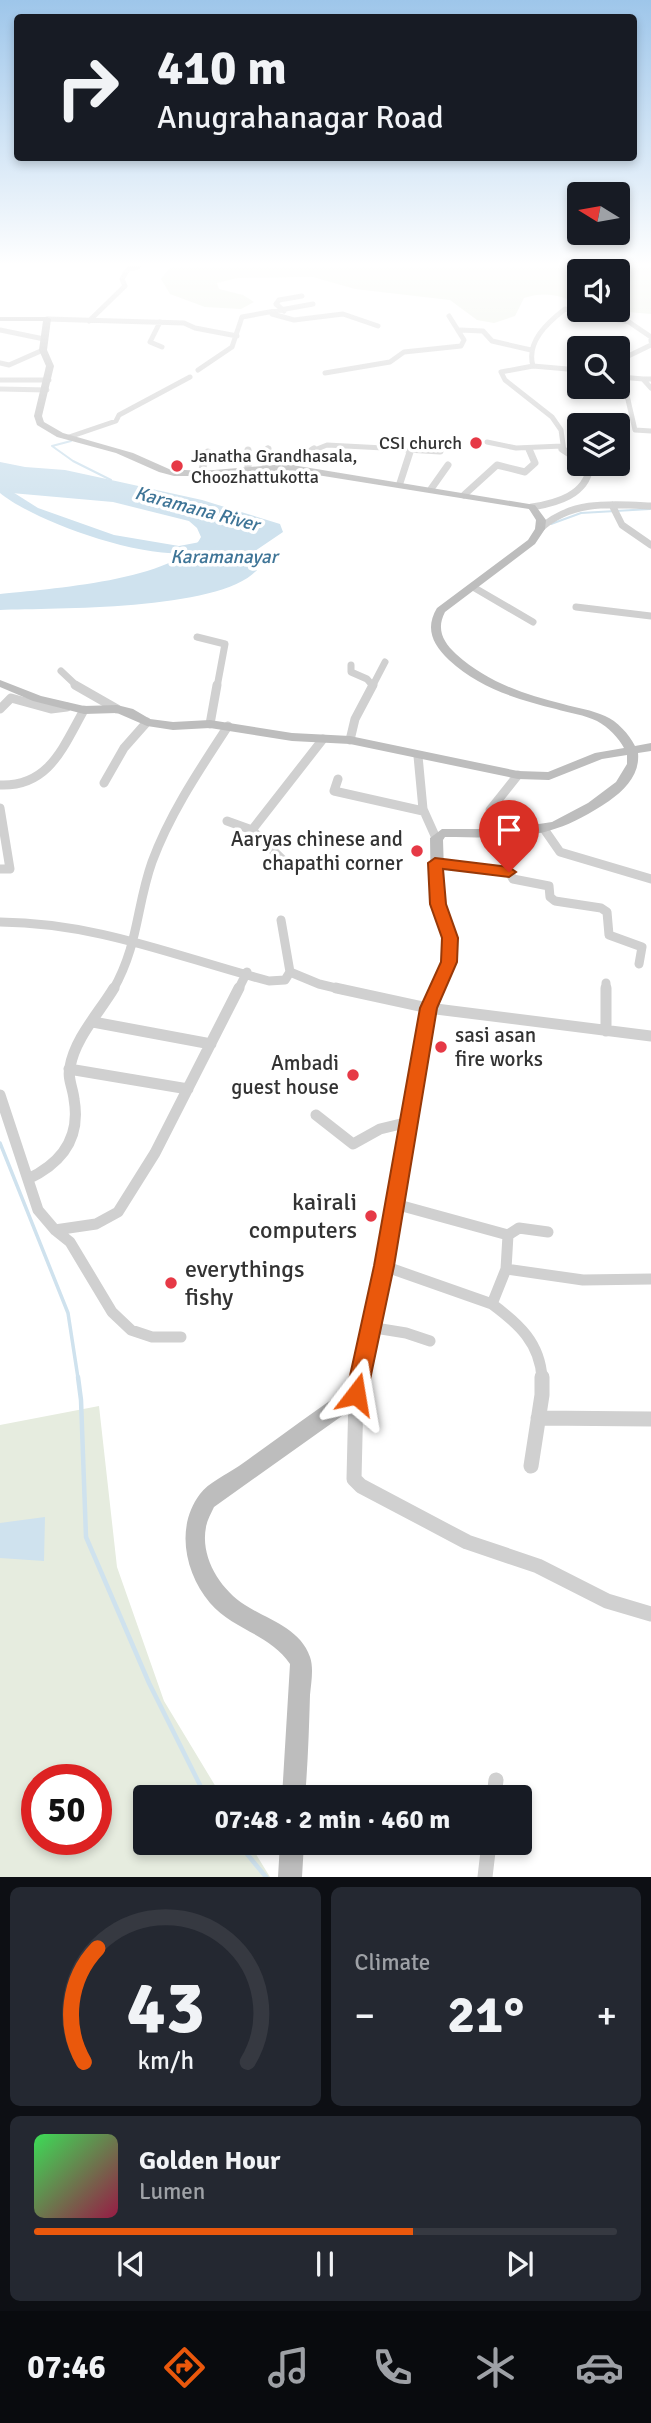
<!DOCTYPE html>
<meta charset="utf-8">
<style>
:root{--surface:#171b24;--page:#242831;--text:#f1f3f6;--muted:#9ea1a6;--line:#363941;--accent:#ea580c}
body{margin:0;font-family:Signika,sans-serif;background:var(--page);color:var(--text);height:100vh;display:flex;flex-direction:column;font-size:26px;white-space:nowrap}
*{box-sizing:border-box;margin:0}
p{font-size:23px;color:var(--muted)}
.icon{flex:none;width:38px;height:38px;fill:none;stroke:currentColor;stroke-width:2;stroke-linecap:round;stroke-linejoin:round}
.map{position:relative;height:1877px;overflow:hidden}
.panel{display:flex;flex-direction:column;gap:10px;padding:10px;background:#0d0f14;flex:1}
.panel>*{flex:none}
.top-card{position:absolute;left:14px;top:14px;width:623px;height:147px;border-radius:7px;box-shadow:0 4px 10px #0003;background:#171b24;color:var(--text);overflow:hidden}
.needle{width:46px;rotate:281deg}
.buttons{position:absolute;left:567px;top:182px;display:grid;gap:14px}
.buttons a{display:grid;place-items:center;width:63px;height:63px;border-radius:7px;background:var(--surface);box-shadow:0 4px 10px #0003;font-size:35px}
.speed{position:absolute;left:21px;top:1764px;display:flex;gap:14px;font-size:35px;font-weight:700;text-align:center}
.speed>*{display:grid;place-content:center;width:91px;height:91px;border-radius:50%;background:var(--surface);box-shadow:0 4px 10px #0003;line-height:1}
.speed .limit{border:10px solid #d22;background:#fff;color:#111}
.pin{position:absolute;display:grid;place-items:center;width:60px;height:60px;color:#fff;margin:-72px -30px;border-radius:50% 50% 50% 0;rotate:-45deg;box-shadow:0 0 7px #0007}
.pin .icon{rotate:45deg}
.me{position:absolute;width:77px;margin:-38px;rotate:14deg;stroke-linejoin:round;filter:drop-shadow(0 0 5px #0008)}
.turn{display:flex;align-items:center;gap:24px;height:147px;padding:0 28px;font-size:32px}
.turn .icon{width:91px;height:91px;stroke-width:2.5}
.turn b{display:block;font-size:49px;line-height:60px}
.big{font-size:52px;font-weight:800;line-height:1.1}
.panel .widget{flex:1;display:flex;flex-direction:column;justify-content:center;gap:10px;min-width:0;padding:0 24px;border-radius:10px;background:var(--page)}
.panel .dial{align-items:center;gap:0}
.dial svg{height:182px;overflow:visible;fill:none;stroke:var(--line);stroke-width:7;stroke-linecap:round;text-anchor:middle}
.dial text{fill:var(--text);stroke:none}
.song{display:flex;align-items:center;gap:21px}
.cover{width:84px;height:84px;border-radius:10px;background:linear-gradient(135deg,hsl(130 70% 55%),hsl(340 70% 35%))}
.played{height:7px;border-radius:4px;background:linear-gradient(90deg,var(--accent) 65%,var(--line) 65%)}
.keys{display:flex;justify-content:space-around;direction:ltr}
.heat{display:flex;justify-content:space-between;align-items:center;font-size:38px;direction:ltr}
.panel .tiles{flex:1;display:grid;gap:10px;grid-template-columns:1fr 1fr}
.widget:last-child{grid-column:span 2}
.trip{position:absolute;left:133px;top:1785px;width:399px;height:70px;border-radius:7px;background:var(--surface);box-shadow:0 4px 10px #0003;font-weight:800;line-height:70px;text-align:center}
.menu{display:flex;height:112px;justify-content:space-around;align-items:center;background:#090b0e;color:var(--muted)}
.menu .icon{width:49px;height:49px}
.menu .selected{color:var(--accent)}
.menu b{font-size:32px;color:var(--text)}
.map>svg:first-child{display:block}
.green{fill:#e6ecdf;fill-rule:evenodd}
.water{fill:#cfe2ee}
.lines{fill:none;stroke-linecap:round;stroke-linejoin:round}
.stream-far2{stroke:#cfe2ee;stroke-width:2}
.stream-far1{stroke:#cfe2ee;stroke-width:3.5}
.stream{stroke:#cfe2ee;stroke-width:4.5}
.river{fill:#cfe2ee;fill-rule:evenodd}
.street-far4{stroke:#d0d0d0;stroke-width:5}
.street-far3{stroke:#d0d0d0;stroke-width:7}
.street-far2{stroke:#d0d0d0;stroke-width:9}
.street-far1{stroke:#d0d0d0;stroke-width:11}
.street{stroke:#d0d0d0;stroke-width:15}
.secondary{fill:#bdbdbd;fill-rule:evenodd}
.route{fill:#ea580c;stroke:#983908;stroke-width:2}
.poi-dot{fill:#e63946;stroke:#fff;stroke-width:2.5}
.labels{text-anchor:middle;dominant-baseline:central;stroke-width:7;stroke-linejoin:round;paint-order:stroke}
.far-poi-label{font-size:18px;fill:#333;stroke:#fff;text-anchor:end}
.far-water-label{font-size:19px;font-style:italic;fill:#3f7597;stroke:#fff}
.poi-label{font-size:21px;fill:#333;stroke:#fff;text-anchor:end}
.near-poi-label{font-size:24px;fill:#333;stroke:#fff;text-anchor:end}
</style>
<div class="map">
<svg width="651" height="1877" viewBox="0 0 651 1877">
<rect width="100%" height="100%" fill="#fff"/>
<path class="green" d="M170 267H651V314L606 310H618V271H579V304C560 295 545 291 524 298L515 316 494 323 477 320 450 300 355 289 313 277 237 278 217 283 219 289 243 295 254 302 241 309 205 307 170 294 161 279Z
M99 1406 117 1567 164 1701 222 1797H145V1843H249L270 1877H0V1425ZM37 1780H96V1839H37Z"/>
<path class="water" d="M0 462 25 467 65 470 102 478 202 500 280 524 283 532 255 551 253 558 257 570C221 611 55 608 0 610V594C45 589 180 581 201 537L197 528 189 521 113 502 0 492Z
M45 1517 44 1561 0 1558V1523Z"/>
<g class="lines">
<path class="stream-far2" d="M71 441 52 446 73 461 111 480
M551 524 581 513 650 509"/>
<path class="stream-far1" d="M0 1143 68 1313 78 1378"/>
<path class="stream" d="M78 1377 81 1400 86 1537 149 1683 206 1797
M238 1843 266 1877"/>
<path class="river" d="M0 484 38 508 114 535 179 546 216 539 222 543C181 576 37 524 0 493Z"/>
<path class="street-far4" d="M284 311 276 304 279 300 302 296
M272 314 294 320 343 314 378 326
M47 319 184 323 195 328 237 336
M89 321 125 286 122 279 128 269 138 267
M160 322 150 342 162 347
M0 330 44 339
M460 330 483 331 492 341 531 350
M618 361 651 345
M619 361 635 430 651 431
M0 363 9 365 43 350
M533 366 579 370
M198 370 232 347 242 317 313 304
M325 373 390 362 404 352 461 346 464 340 449 316
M621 377 643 379
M651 379H643L651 388
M0 380H49
M0 389 47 390
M69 437 116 421 119 415 190 377
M487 442 516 448 562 446
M528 448 529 451
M268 451V448
M312 451 327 445 440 451
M564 451 561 430 552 417 505 380 501 372 533 366C526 342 547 323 565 309L629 322 651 337V341"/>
<path class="street-far3" d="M407 449 440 451
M562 449 579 460
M248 450V467
M265 467 268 449
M286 467 314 449
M201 472 208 452
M400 483 411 449
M431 489 448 465
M464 495 497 465 525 472 535 463 529 449
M612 505 622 525 651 545
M532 507C557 503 586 495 590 467L586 464
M540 529C571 500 611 504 651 506
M473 587 533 622
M576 607 651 616
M197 637 225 644 217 687
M351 665V672L367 679 373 686
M61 671 78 687
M372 687 385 662"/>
<path class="street-far2" d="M75 685 117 709
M0 709 11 698 51 709 67 707
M210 724 217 685
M350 740 355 719 373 685
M418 756 423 809 436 838
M338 779 334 791 423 811
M104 783 124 748 147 722
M0 785C49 787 63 747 84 710
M0 808 10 869H0
M490 810 518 775
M227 821 252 830 323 739
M544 829 560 852 651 879
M252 830 286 863
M435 863 509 872 513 879 549 886 550 897 555 901 601 908 607 912 609 935 642 947 639 964
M281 920 290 972
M0 922C99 923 177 957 269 981L285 980 290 972 319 984 344 990
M606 983V990
M113 990C139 944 136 907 152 862 170 813 200 769 228 726
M238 990 247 972"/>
<path class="street-far1" d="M336 988 428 1008 651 1036
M606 988V1031
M93 1022 211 1044
M69 1069 188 1089
M0 1095 38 1210 55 1230 70 1242 112 1312 131 1330 152 1337H181
M316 1115 353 1144 380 1129 409 1122
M28 1179C62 1163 81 1138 74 1099 73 1088 67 1078 70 1067 75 1038 99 1013 114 988
M395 1204 508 1235 519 1228 548 1232
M55 1230 96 1224 118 1212 155 1153 239 988
M384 1266 492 1304 506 1269 583 1280 651 1279
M506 1269 508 1235
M492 1304C519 1324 540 1343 542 1378
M369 1327 406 1333 430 1341"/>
<path class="street" d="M356 1395 354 1479 361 1486 467 1542 538 1566 607 1601 651 1614
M538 1418 651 1419
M531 1466 542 1395V1377
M494 1797 496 1780
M485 1877 489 1843"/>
<path class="secondary" d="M0 317H47L51 319 47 350 54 366 42 416 44 422 63 433 133 453 169 469 202 471 286 464 535 505 546 520 545 529 535 544 445 612C436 629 443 642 456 654 487 682 523 694 563 704 577 708 592 710 605 716 617 721 629 734 635 746L651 743V751L638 753C640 774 626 789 609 801 549 842 515 838 445 837L443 840 445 904 457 938 456 963 435 1008 393 1266 365 1394 363 1401 214 1507C211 1514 207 1520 206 1527 200 1557 220 1589 245 1605 268 1620 300 1628 310 1657 314 1668 311 1684 310 1695 309 1729 308 1763 305 1797H282L290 1664C270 1634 233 1630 210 1603 185 1573 175 1527 200 1494 208 1483 227 1474 239 1466 275 1440 311 1414 348 1388L375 1266 421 1008 442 963 443 938 431 904 430 838 442 829H506L552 822 588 803 616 782 627 764V755L602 759 549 780 518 779 350 744 292 741 210 728 173 730 147 726 117 713 84 714 33 701 0 687V680L41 696 84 706 117 705 133 709 150 719 173 722 210 720 292 733 350 736 518 771 548 772 595 753 624 748C619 738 608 727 597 721 585 715 569 713 556 709 516 699 479 688 449 660 432 644 425 628 437 608L528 540 535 529 536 520 529 509 286 470 202 476H174L159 472 116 453 57 437 37 425 34 416 46 366 39 350 43 321H0Z
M280 1843H304L302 1877H278Z"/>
</g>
<linearGradient id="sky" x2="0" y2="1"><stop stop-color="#9ec6ea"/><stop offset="0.5" stop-color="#fff"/><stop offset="1" stop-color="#fff" stop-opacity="0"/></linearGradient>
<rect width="651" height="529" fill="url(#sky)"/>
<path class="route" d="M435 858 509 867 516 872 509 877 443 869 446 904 458 938 457 962 437 1008 394 1266 367 1394 364 1402 356 1405 349 1402 346 1394 374 1266 420 1008 441 962 442 938 430 904 428 863Z"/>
<g class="poi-dot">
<circle cx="476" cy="443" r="7"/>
<circle cx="177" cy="466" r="7"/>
<circle cx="417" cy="851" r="7"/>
<circle cx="441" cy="1047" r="7"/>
<circle cx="353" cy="1075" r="7"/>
<circle cx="371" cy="1216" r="7"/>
<circle cx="171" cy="1283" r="7"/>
</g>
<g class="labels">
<g class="far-poi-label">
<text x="462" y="443">CSI church</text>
<text x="191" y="456" text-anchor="start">Janatha Grandhasala,<tspan x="191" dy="21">Choozhattukotta</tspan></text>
</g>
<g class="far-water-label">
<text transform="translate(197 509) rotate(15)">Karamana River</text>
<text x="224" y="557">Karamanayar</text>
</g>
<g class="poi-label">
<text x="403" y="839">Aaryas chinese and<tspan x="403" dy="24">chapathi corner</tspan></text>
<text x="455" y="1035" text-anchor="start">sasi asan<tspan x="455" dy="24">fire works</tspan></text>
<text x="339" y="1063">Ambadi<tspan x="339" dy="24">guest house</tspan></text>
</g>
<g class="near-poi-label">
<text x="357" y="1202">kairali<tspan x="357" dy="28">computers</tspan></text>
<text x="185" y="1269" text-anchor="start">everythings<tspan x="185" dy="28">fishy</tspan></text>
</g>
</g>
</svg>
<div class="buttons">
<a><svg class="needle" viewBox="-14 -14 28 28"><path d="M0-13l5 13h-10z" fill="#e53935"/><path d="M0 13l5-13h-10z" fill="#9ea1a6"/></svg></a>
<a><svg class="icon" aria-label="sound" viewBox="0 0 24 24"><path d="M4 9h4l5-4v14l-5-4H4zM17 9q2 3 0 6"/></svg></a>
<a><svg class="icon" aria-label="search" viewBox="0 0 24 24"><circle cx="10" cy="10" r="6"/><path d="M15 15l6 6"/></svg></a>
<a><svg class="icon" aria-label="layers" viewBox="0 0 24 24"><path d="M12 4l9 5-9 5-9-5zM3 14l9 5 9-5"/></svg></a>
</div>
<div class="speed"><div class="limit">50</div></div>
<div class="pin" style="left:509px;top:872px;background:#d93025"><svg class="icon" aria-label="arrive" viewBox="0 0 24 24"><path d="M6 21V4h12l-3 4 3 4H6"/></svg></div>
<svg class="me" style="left:356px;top:1394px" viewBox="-20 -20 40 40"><path d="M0-17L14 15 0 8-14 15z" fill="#ea580c" stroke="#fff" stroke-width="4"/></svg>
<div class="trip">07:48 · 2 min · 460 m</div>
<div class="top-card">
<div class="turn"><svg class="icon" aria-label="right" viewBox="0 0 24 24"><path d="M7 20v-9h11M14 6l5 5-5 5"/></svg><div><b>410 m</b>Anugrahanagar Road</div></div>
</div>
</div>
<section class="panel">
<div class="tiles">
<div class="widget dial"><svg viewBox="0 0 100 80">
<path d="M14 69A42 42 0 1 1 86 69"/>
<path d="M14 69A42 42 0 0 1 20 19" stroke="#ea580c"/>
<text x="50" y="56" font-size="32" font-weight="700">43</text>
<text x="50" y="72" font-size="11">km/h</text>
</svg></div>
<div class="widget"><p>Climate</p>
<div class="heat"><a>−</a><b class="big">21°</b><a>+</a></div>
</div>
<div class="widget">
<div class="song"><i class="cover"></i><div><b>Golden Hour</b><p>Lumen</p></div></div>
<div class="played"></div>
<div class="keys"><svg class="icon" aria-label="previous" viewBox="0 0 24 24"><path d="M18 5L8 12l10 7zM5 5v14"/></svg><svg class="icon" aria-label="pause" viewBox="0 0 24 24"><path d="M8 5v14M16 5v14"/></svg><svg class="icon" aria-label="next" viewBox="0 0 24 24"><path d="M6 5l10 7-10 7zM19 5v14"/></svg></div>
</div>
</div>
</section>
<nav class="menu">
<b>07:46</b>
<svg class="icon selected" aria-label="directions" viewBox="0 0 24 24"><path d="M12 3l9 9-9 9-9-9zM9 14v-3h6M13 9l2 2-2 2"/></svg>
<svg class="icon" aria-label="music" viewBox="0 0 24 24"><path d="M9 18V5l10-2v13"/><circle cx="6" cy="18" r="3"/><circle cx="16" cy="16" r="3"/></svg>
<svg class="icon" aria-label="phone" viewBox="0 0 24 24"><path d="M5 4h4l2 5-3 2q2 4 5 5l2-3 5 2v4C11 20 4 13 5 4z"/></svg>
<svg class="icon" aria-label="climate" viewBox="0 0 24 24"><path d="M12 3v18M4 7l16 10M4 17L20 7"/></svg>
<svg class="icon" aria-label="car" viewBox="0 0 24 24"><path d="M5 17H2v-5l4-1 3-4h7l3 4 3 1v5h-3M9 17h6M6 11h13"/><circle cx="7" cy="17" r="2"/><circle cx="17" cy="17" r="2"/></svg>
</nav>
